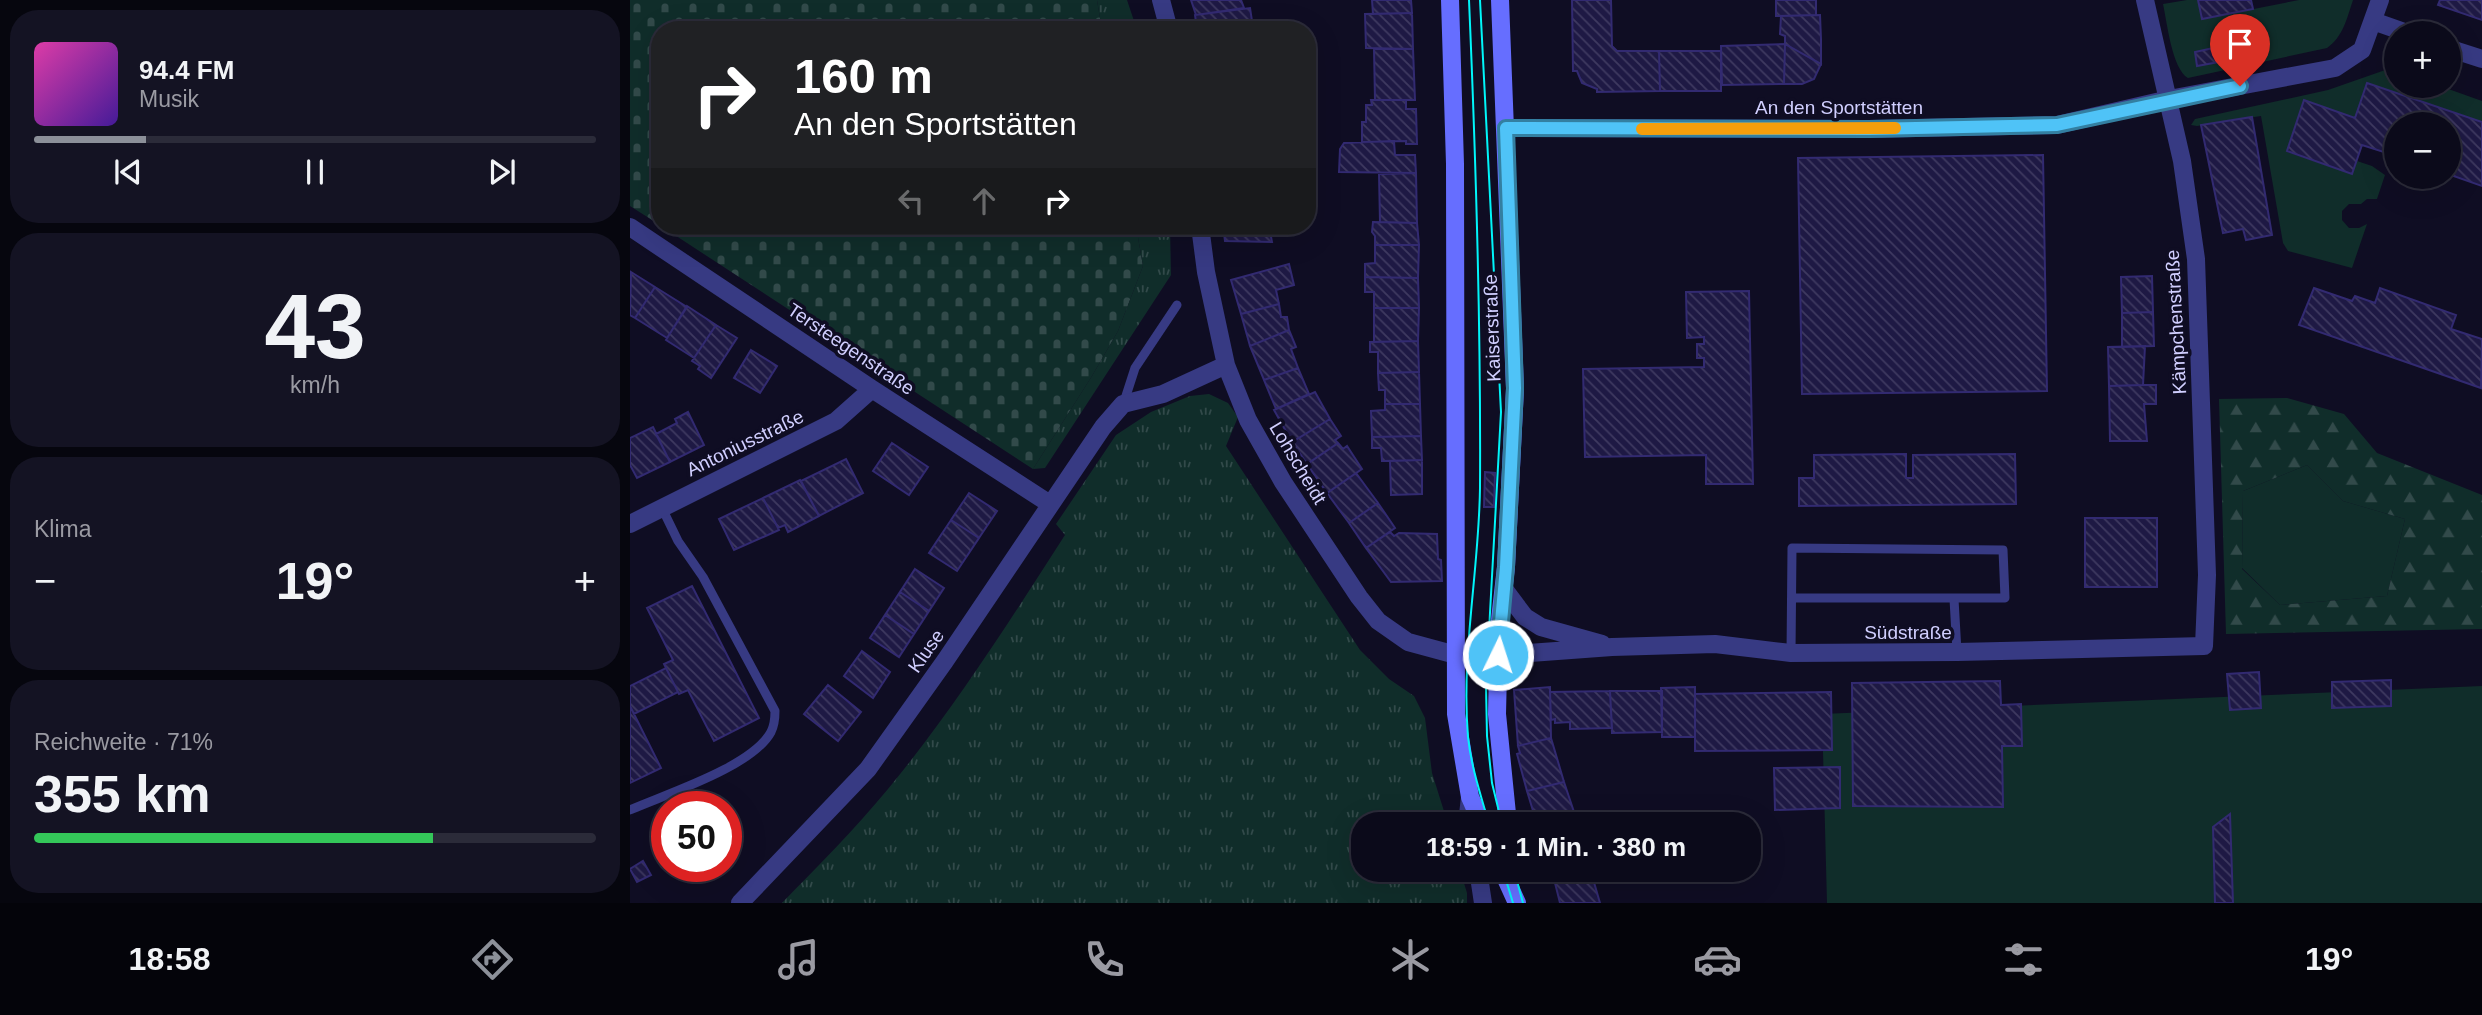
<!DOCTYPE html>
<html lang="de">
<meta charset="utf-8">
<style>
:root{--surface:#0b0a1a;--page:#141323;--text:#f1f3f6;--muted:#9a9aa2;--line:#2b2b39;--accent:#8c9099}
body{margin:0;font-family:Helvetica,sans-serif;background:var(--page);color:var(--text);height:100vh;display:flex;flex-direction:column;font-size:26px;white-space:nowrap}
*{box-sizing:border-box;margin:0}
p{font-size:23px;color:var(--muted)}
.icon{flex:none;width:38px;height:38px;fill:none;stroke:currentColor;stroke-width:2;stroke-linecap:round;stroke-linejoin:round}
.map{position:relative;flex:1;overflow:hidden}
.side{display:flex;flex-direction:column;gap:10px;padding:10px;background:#06060e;width:630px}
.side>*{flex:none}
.top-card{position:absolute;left:21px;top:21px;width:665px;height:214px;border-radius:28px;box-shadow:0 7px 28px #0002,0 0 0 2px var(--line);background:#202124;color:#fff;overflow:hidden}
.buttons{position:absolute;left:1754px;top:21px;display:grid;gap:14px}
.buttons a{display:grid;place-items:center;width:77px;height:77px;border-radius:50%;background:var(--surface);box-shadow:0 7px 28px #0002,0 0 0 2px var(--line);font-size:35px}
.speed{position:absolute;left:21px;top:791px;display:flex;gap:14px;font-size:35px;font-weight:700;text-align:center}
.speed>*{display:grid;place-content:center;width:91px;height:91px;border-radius:50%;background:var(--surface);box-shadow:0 7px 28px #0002,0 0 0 2px var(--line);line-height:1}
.speed .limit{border:10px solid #d22;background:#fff;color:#111}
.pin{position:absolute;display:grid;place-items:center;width:60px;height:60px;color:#fff;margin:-72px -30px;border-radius:50% 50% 50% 0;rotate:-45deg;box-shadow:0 0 7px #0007}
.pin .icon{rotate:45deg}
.me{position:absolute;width:77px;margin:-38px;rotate:4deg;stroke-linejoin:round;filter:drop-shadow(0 0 5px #0008)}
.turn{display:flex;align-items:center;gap:24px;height:147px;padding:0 28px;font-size:32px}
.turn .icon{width:91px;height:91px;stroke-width:2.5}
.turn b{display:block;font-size:49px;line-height:60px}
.lanes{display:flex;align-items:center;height:66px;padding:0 28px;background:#0003;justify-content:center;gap:35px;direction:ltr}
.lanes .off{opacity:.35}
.big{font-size:52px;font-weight:800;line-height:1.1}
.side .card{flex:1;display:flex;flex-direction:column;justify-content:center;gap:10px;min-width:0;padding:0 24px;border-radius:28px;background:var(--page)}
.side .dial{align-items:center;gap:0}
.dial b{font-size:91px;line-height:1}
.song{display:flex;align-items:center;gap:21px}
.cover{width:84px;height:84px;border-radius:10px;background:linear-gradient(135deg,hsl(320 70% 55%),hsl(260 70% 35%))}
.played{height:7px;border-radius:4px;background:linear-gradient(90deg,var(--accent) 20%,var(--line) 20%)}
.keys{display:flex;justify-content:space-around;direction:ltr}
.heat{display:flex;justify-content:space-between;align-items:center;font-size:38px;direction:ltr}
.charge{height:10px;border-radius:5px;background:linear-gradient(90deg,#34c759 71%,var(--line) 0)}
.trip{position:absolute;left:721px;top:812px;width:410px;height:70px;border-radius:28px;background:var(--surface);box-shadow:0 7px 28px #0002,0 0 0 2px var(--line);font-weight:800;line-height:70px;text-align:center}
.menu{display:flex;height:112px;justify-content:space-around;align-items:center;background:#04040a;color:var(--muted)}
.menu .icon{width:49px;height:49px}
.menu .current{color:var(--accent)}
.menu b{font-size:32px;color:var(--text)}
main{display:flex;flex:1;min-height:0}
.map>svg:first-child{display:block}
.grass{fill:#102d2a}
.forest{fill:url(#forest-firs);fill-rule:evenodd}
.cemetery{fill:url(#cemetery-stones)}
.park{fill:url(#park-tufts)}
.building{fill:url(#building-back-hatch);stroke:#322a71;stroke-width:2}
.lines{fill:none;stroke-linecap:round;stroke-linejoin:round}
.service{stroke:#373a83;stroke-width:9}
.minor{stroke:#373a83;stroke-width:18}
.secondary{stroke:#666eff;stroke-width:18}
.tram{stroke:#00f5fa;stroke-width:2}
.route-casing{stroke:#337fa1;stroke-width:18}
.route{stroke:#4fc3f7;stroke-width:12}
.slow{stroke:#f59e0b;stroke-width:12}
.labels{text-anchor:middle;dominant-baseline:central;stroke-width:7;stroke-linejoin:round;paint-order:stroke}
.street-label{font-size:19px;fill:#d1cfff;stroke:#0f0d23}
</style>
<main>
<section class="side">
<div class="card">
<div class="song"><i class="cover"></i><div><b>94.4 FM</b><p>Musik</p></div></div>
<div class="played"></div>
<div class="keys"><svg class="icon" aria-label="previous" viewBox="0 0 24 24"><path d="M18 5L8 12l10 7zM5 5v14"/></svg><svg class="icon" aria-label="pause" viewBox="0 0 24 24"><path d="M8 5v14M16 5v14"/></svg><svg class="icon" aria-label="next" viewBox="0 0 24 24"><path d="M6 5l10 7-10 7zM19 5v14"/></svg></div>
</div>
<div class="card dial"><b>43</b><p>km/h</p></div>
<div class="card"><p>Klima</p>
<div class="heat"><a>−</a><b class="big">19°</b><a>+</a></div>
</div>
<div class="card"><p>Reichweite · 71%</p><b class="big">355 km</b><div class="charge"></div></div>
</section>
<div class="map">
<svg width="1852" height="903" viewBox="0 0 1852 903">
<defs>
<pattern id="forest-firs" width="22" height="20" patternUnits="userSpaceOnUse" patternTransform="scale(1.75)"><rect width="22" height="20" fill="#102d2a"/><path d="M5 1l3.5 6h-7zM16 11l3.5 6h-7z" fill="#324a4a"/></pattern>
<pattern id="cemetery-stones" width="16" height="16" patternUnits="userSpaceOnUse" patternTransform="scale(1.75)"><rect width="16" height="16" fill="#102d2a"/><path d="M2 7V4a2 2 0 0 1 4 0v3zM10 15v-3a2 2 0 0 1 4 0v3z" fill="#324a4a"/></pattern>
<pattern id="park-tufts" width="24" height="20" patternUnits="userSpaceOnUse" patternTransform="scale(1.75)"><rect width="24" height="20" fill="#102d2a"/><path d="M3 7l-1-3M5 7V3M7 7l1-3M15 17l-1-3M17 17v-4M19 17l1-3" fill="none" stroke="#324a4a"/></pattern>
<pattern id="building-back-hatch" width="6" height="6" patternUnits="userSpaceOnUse" patternTransform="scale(1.75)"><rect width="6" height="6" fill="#1e1944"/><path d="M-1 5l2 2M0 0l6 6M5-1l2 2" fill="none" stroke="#3e3960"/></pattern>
</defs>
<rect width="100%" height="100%" fill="#0f0d23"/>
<path class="grass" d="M1557 0H1568L1573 19 1669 0H1723C1717 18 1713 37 1697 48L1558 78C1542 69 1537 22 1533 4Z
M1761 68 1766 70V86H1810L1852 101V122L1737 83 1725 118 1674 101 1657 152 1722 174 1727 161 1742 166 1755 175 1747 199H1737L1731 204H1719L1712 211V220L1719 228H1729L1737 224 1722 268 1658 251 1653 243 1631 116 1567 126 1561 125 1565 119 1698 90Z
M1677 465 1713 501 1775 519 1757 596 1650 605 1612 568 1613 491Z
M1852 686V903H1197L1192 714Z"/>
<path class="forest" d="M1657 398 1714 414 1747 453 1852 495V629L1596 634 1589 399ZM1677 465 1713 501 1775 519 1757 596 1650 605 1612 569 1613 491Z"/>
<path class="cemetery" d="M0 0H467L472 30H30V225L0 206Z
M31 226H506L513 266 488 331 462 376 403 469Z"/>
<path class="park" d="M467 0H497L507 30H472Z
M506 226H540L541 275 415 468 403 469 462 376 488 331 513 266Z
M579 394 598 403 608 417 596 446 730 650 759 679 784 696 795 718 802 773 818 824H733V870H830L837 893V903H152C188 866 225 829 258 789 324 709 379 622 435 535L426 524 486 435 521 412 560 396Z"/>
<path class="building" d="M561 0H611L614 8 566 15Z
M742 0H781L782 13 743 14Z
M942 0H981L982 46 987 51H1029L1030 91 967 92V89L952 83 947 71H943Z
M1146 0H1186V15L1146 16Z
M1568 0H1621L1623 9 1572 19Z
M1810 0H1852V20L1808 5Z
M620 8 622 21 567 29 565 15Z
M782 13 783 49 736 48 735 14Z
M1190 15 1191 39V64L1155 44V36L1150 34 1151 16Z
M622 21 624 30 567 29Z
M1155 44 1191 64 1184 79 1172 84H1154Z
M1155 44 1154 84 1092 85 1091 46Z
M1597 45 1600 60 1567 66 1565 52Z
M744 49H783L785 100H745Z
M1029 51H1091V91H1030Z
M1737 83 1852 122V186L1818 174V124H1766V156L1732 145 1722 174 1657 151 1674 100 1725 118Z
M741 100H776V109H786L787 144H776V141L732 142V122H736V105H742Z
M1622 117 1642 235 1616 240 1613 229 1593 233 1571 125Z
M764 141 765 155H785L786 173 709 172 710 149 714 143Z
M1413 155 1417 391 1172 394 1168 158Z
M786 173 787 223 750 222 749 174Z
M743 222 787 223 789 245H745V236L742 232Z
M593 226H639L642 242 595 241Z
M745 245H789L788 278 735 277V264L745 263Z
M659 264 664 285 646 290 649 304 611 314 601 280Z
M1 272 25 287 5 318 0 315Z
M1522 276 1523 312 1492 313 1491 277Z
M735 277 788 278 789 308H744V292H735Z
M25 287 57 307 37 338 5 318Z
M1684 288 1722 301 1725 296 1745 303 1750 288 1826 315 1821 329 1852 339 1851 388 1669 325Z
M1119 291 1123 484H1076V455L955 457 953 369 1074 367V358H1067V344H1074V337L1057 338 1056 292Z
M649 304 651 317H657L659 330 620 346 611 314Z
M57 306 86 325 64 358 36 340Z
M744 308H789L788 341 744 342Z
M1523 312 1524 346 1492 347V313Z
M86 325 107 338 81 378 68 369 70 366 62 361Z
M659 330 666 347 661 349 668 368 634 380 620 346Z
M788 341 789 372 748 373V352H740V342Z
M1515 346 1513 385 1479 386 1478 347Z
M121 350 147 366 130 393 104 378Z
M668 368 679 394 646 409 634 380Z
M789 372 790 404H755V390H749L748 373Z
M1513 385H1526V404H1514L1517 441H1480L1479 386Z
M685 392 700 419 662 442 644 410Z
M755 404H790L791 436 742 437 741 411 755 410Z
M58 412 74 445 40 462 26 434 47 423 45 419Z
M700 419 711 436 705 440 708 443 677 464 662 442Z
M23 427 40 462 7 478 0 465V438Z
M791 436 792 460 752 461 751 448H742V437Z
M262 443 298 467 279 495 243 471Z
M708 443 713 449 717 446 732 469 697 493 677 464Z
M1276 454V478H1283V455L1385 454 1386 504 1169 506V478H1184V455Z
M216 459 233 493 189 516 171 481Z
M792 460V494L761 495 760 461Z
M855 472 865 473 864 507H854Z
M726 473 748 503 719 523 697 493Z
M170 480 189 516 158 532 155 525 148 528 133 498Z
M339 493 367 511 349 538 321 520Z
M133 498 149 530 104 550 89 519Z
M748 503 765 528 736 548 719 523Z
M1455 518H1527V587H1455Z
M321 520 349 538 327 571 299 553Z
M760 532 764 536 769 533 807 534 808 559 811 560 812 581 761 582 736 548Z
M285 569 314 588 299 611 270 592Z
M62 586 129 718 84 741 58 690 49 694 34 664 43 660 17 608Z
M270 592 299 611 284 634 255 615Z
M255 615 284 634 269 657 240 638Z
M232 651 260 672 243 698 214 676Z
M36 668 48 692 4 714 0 706V686Z
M1629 672 1631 708 1600 710 1597 674Z
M1761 680V706L1702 708V682Z
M1370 681 1371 705 1391 704 1392 746H1372L1373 807 1223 806 1222 683Z
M198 685 231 712 208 741 174 714Z
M920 687 921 738 888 746 884 690Z
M1065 687V737H1032L1031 688Z
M980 691 982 728 940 729V722L925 723V719L921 720 920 692Z
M980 691H1032V732L982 733Z
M1201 692 1202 750 1065 751V694Z
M0 706 31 768 0 783Z
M921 738 934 782 897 791 887 754 890 753 888 746Z
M1210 767V808L1145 810 1144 768Z
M934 782 948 824H907L897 791Z
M1600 814 1603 903H1585L1583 827Z
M13 861 21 875 7 882 0 869Z
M920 870H963V871L925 883Z
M961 872 970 903H930L925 883Z"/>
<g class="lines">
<path class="service" d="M494 402 505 368 547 305
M1324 599 1327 652
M1161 653 1162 548 1373 550 1375 598H1162
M0 810C36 794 122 767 141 732 144 726 145 718 145 711L73 577 48 541 32 508"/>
<path class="minor" d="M531 0 539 30
M1743 21 1777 33
M1818 48 1852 59
M876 128 1239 129 1427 125 1539 99 1705 68 1732 50 1750 0
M570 226 576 272 596 365 618 420 653 482 729 597 748 621 778 642 826 655 858 656 982 647 1085 644 1161 653 1327 652 1574 646 1577 575 1566 259 1552 161 1515 0
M0 227 242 389 420 504
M0 524 206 421 242 389
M874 589 895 617 911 627 972 644
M837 824 840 797
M848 870 853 903
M110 903 238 769 315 661 473 427 493 404 533 394 596 365"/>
<path class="secondary" d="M820 0 825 164 826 714 840 797 852 824
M870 0 885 389 876 567 869 628 867 714 878 824
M872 870 887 903"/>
<path class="tram" d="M839 0C846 162 851 325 850 488 849 571 831 653 838 737 841 766 851 796 859 824
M850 0 871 412 856 686 857 736 862 783 872 824
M873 870 883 903
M884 870 893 903"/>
</g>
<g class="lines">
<defs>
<path id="route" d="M868 655 876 567 885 388 876 128 1239 129 1427 125 1610 86"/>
</defs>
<use href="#route" class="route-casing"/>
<use href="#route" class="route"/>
<path class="slow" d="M1012 129 1265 128"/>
</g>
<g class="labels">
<g class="street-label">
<text x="1209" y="107">An den Sportstätten</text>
<text transform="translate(1546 322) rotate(-93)">Kämpchenstraße</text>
<text transform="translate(862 328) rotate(-92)">Kaiserstraße</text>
<text transform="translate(221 349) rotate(34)">Tersteegenstraße</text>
<text transform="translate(115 443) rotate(-26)">Antoniusstraße</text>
<text transform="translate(668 463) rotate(59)">Lohscheidt</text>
<text x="1278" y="632">Südstraße</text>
<text transform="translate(296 651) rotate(-55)">Kluse</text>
</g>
</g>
</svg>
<div class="buttons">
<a>+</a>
<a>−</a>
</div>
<div class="speed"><div class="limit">50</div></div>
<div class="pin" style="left:1610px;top:86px;background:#d93025"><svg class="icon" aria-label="arrive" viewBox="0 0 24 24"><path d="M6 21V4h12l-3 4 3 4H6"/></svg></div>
<svg class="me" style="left:868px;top:655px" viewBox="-20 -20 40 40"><circle r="17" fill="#4fc3f7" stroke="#fff" stroke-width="3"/><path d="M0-11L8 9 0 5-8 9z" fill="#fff"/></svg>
<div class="trip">18:59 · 1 Min. · 380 m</div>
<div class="top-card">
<div class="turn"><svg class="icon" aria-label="right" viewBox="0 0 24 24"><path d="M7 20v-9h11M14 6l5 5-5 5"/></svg><div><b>160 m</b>An den Sportstätten</div></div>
<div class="lanes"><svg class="icon off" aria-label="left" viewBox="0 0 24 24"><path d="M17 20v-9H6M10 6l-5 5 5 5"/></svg><svg class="icon off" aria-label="ahead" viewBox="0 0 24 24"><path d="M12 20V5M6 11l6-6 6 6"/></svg><svg class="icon" aria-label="right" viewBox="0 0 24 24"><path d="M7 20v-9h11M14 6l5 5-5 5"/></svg></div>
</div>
</div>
</main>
<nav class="menu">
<b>18:58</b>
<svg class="icon current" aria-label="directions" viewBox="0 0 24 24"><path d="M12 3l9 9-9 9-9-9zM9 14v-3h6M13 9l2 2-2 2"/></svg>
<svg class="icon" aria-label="music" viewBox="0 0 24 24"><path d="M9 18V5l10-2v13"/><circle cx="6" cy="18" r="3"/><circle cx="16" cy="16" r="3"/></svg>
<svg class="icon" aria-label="phone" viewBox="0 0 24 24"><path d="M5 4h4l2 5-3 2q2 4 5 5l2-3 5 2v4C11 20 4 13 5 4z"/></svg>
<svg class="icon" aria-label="climate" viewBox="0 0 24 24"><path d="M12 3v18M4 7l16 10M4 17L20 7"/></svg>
<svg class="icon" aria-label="car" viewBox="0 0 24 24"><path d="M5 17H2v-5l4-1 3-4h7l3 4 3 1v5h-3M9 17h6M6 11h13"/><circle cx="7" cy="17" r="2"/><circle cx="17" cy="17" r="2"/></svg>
<svg class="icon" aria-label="filters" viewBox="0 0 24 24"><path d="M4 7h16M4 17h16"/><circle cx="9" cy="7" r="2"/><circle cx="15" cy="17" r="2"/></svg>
<b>19°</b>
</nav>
